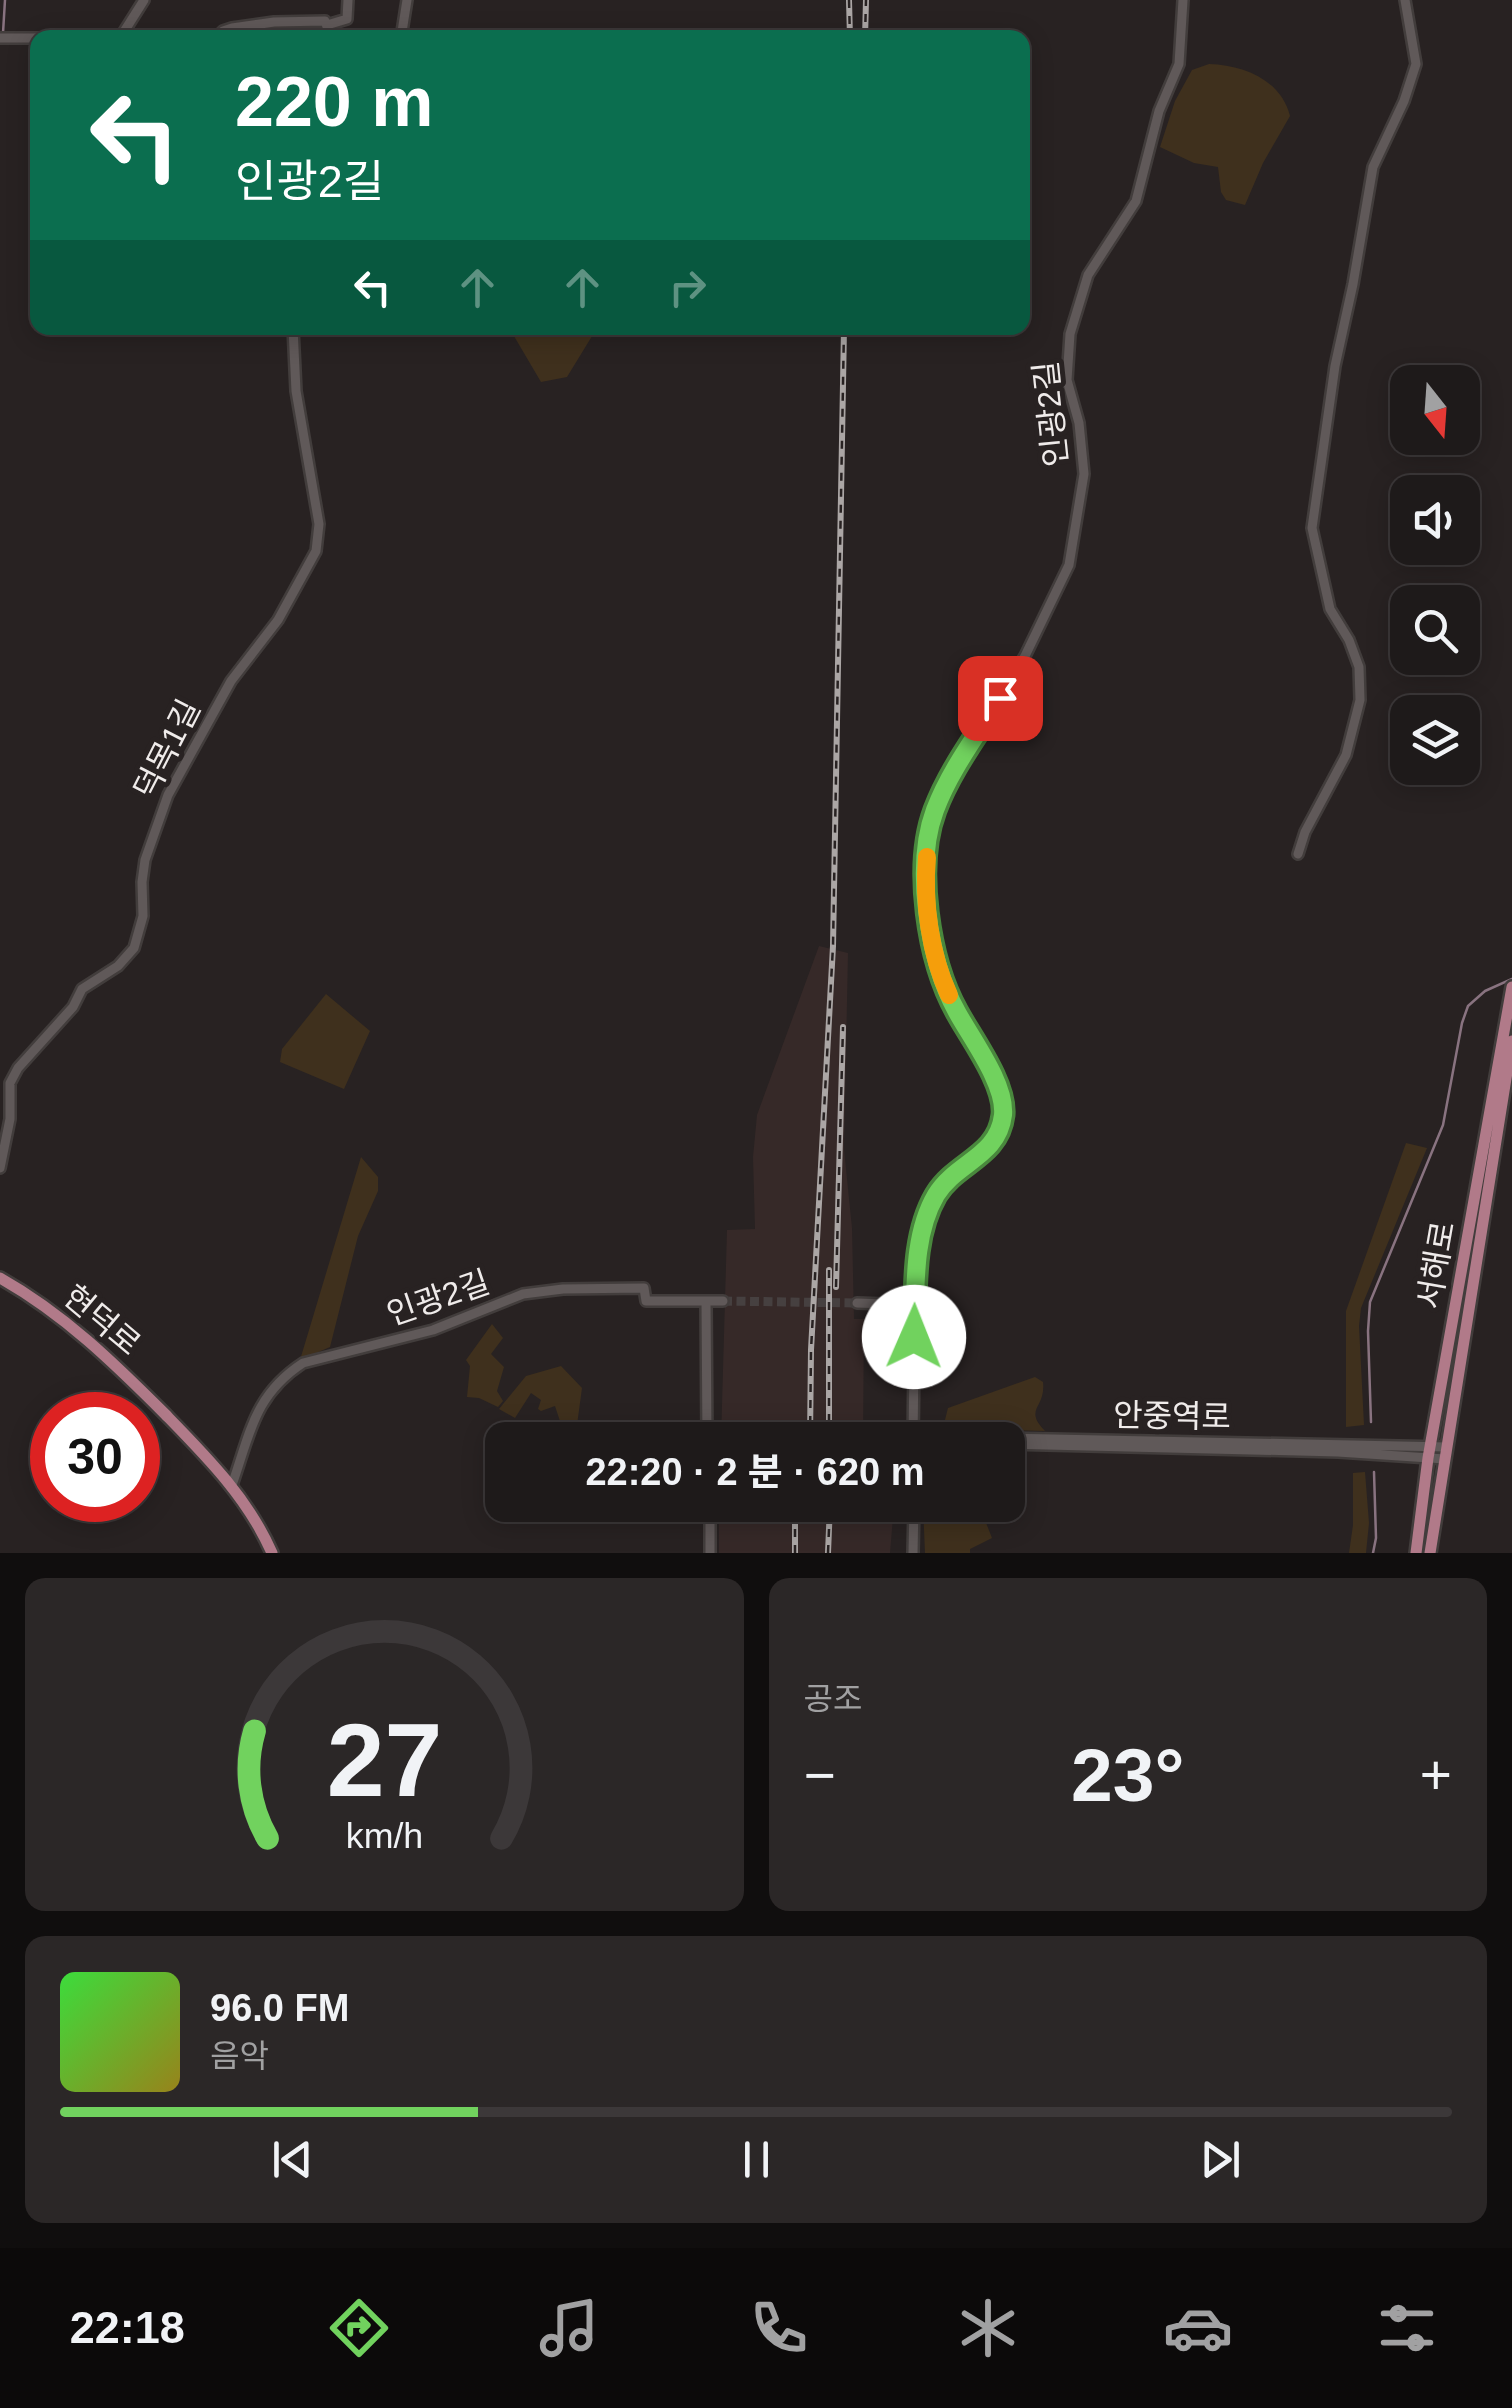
<!DOCTYPE html>
<html lang="ko">
<meta charset="utf-8">
<style>
:root{--surface:#1e1a1a;--page:#2b2727;--text:#f1f3f6;--muted:#a1a1a2;--line:#3c3839;--accent:#71d25e}
body{margin:0;font-family:Helvetica,"Noto Sans KR",sans-serif;background:var(--page);color:var(--text);height:100vh;display:flex;flex-direction:column;font-size:38px;white-space:nowrap}
*{box-sizing:border-box;margin:0}
p{font-size:32px;color:var(--muted)}
.icon{flex:none;width:55px;height:55px;fill:none;stroke:currentColor;stroke-width:2;stroke-linecap:round;stroke-linejoin:round}
.map{position:relative;height:1553px;overflow:hidden}
.details{display:flex;flex-direction:column;gap:25px;padding:25px;background:#100e0e;flex:1}
.details>*{flex:none}
.guide{position:absolute;left:30px;top:30px;width:1000px;height:305px;border-radius:20px;box-shadow:0 5px 25px #0003,0 0 0 2px var(--line);background:#0b6e4f;color:#fff;overflow:hidden}
.needle{width:65px;rotate:163deg}
.fabs{position:absolute;left:1390px;top:365px;display:grid;gap:20px}
.fabs a{display:grid;place-items:center;width:90px;height:90px;border-radius:20px;background:var(--surface);box-shadow:0 5px 25px #0003,0 0 0 2px var(--line);font-size:50px}
.speed{position:absolute;left:30px;top:1392px;display:flex;gap:20px;font-size:50px;font-weight:700;text-align:center}
.speed>*{display:grid;place-content:center;width:130px;height:130px;border-radius:50%;background:var(--surface);box-shadow:0 5px 25px #0003,0 0 0 2px var(--line);line-height:1}
.speed .limit{border:15px solid #d22;background:#fff;color:#111}
.pin{position:absolute;display:grid;place-items:center;width:85px;height:85px;color:#fff;margin:-42px;border-radius:20px;box-shadow:0 5px 15px #0006}
.me{position:absolute;width:110px;margin:-55px;rotate:1deg;stroke-linejoin:round;filter:drop-shadow(0 0 8px #0008)}
.turn{display:flex;align-items:center;gap:35px;height:210px;padding:0 40px;font-size:45px}
.turn .icon{width:130px;height:130px;stroke-width:2.5}
.turn b{display:block;font-size:70px;line-height:85px}
.lanes{display:flex;align-items:center;height:95px;padding:0 40px;background:#0003;justify-content:center;gap:50px;direction:ltr}
.lanes .off{opacity:.35}
.big{font-size:75px;font-weight:700;line-height:1.1}
.details .widget{flex:1;display:flex;flex-direction:column;justify-content:center;gap:15px;min-width:0;padding:0 35px;border-radius:20px;background:var(--page)}
.details .dial{align-items:center;gap:0}
.dial svg{height:260px;overflow:visible;fill:none;stroke:var(--line);stroke-width:7;stroke-linecap:round;text-anchor:middle}
.dial text{fill:var(--text);stroke:none}
.song{display:flex;align-items:center;gap:30px}
.cover{width:120px;height:120px;border-radius:15px;background:linear-gradient(135deg,hsl(120 70% 55%),hsl(50 70% 35%))}
.played{height:10px;border-radius:5px;background:linear-gradient(90deg,var(--accent) 30%,var(--line) 30%)}
.keys{display:flex;justify-content:space-around;direction:ltr}
.heat{display:flex;justify-content:space-between;align-items:center;font-size:55px;direction:ltr}
.details .tiles{flex:1;display:grid;gap:25px;grid-template-columns:1fr 1fr}
.widget:last-child{grid-column:span 2}
.trip{position:absolute;left:485px;top:1422px;width:540px;height:100px;border-radius:20px;background:var(--surface);box-shadow:0 5px 25px #0003,0 0 0 2px var(--line);font-weight:700;line-height:100px;text-align:center}
.menu{display:flex;height:160px;justify-content:space-around;align-items:center;background:#0c0a0a;color:var(--muted)}
.menu .icon{width:70px;height:70px}
.menu .current{color:var(--accent)}
.menu b{font-size:45px;color:var(--text)}
.map>svg:first-child{display:block}
.built{fill:#362928}
.green{fill:#3f301d}
.lines{fill:none;stroke-linecap:round;stroke-linejoin:round}
.stream{stroke:#897380;stroke-width:2.5}
.minor-tunnel{stroke:#464040;stroke-width:9;stroke-dasharray:9 4.5;stroke-linecap:butt}
.minor-casing{stroke:#423d3c;stroke-width:14}
.major-casing{stroke:#423d3c;stroke-width:16}
.minor{stroke:#605959;stroke-width:9}
.major{stroke:#b17a89;stroke-width:11}
.rail-casing{stroke:#aba6a5;stroke-width:6}
.rail{stroke:#282222;stroke-width:2.5;stroke-dasharray:8;stroke-linecap:butt}
.route-casing{stroke:#49883d;stroke-width:25}
.route{stroke:#71d25e;stroke-width:18}
.slow{stroke:#f59e0b;stroke-width:18}
.labels{text-anchor:middle;dominant-baseline:central;stroke-width:10;stroke-linejoin:round;paint-order:stroke}
.street-label{font-size:32px;fill:#efebea;stroke:#282222}
</style>
<div class="map">
<svg width="1512" height="1553" viewBox="0 0 1512 1553">
<rect width="100%" height="100%" fill="#282222"/>
<path class="built" d="M819 946 848 953 844 1149 852 1228 854 1319H864L863 1440H721L727 1230 755 1229 753 1157 757 1115Z
M719 1505H894L890 1553H719Z"/>
<path class="green" d="M1209 64C1244 65 1281 80 1290 116L1263 163 1245 205 1226 200 1221 192 1218 167 1194 163 1160 147 1175 101 1192 70Z
M506 328H597L567 377 541 382 511 331Z
M326 994 370 1031 344 1089 280 1062 282 1049Z
M1406 1143 1427 1148 1361 1308 1359 1326 1364 1425 1346 1427V1311Z
M361 1157 378 1177V1191L358 1236 330 1347 300 1360Z
M492 1324 503 1338 491 1354 504 1367 497 1391 503 1401 498 1407 479 1398 467 1397 470 1366 466 1360Z
M561 1366 582 1388 575 1440H559L561 1424 555 1406 541 1411 538 1409 541 1400 531 1393 515 1418 499 1409 526 1376Z
M1035 1377 1043 1382C1046 1409 1023 1408 1045 1431L943 1428 948 1408Z
M1365 1472 1369 1523 1366 1553H1349L1353 1525V1473Z
M923 1505H979L992 1538 970 1549V1553H925Z"/>
<g class="lines">
<path class="stream" d="M3 33 5 0
M1371 1422 1368 1331 1370 1302 1443 1125 1462 1023 1468 1006 1485 991 1512 979
M1373 1553 1376 1538 1374 1472"/>
<path class="minor-tunnel" d="M723 1301 857 1303"/>
<defs>
<path id="minor" d="M327 25 347 19 348 0
M0 38H76
M120 38 144 0
M216 38 223 31 232 28 274 22 325 21 331 38
M401 38 407 0
M1298 854 1305 832 1346 755 1360 700 1359 667 1349 640 1330 609 1312 528 1335 366 1353 284 1373 167 1404 101 1416 64 1405 0
M0 1168 10 1119V1083L18 1068 73 1007 82 989 118 966 134 948 143 916 142 882 145 860 168 795 231 681 278 620 316 551 319 524 296 391 293 328
M706 1302 707 1440
M857 1303 915 1305
M912 1436 1447 1447
M913 1440 915 1283 921 1239 937 1193 992 1147 1002 1120 1003 1105 981 1051 956 1010 940 976 927 897 930 829 935 809 960 758 1025 656 1069 565 1084 474 1079 423 1067 380 1070 334 1088 275 1136 201 1159 111 1179 64 1183 0
M1008 1444 1338 1452 1445 1459
M232 1485C250 1434 254 1395 303 1363L433 1330 523 1294 563 1289 644 1288 646 1301H723
M710 1505V1553
M913 1553 914 1505"/>
<path id="major" d="M0 1278C64 1314 114 1363 165 1414 206 1456 248 1498 272 1553
M1416 1553 1428 1458 1512 987
M1430 1553 1512 1041"/>
</defs>
<use href="#minor" class="minor-casing"/>
<use href="#major" class="major-casing"/>
<use href="#minor" class="minor"/>
<use href="#major" class="major"/>
<defs>
<path id="rail" d="M849 0 850 38
M865 38 866 0
M829 1270V1440
M836 1287 843 1027
M810 1440 811 1350 833 946 844 328
M795 1553V1505
M828 1553 830 1505"/>
</defs>
<use href="#rail" class="rail-casing"/>
<use href="#rail" class="rail"/>
</g>
<g class="lines">
<defs>
<path id="route" d="M914 1337C916 1291 912 1236 936 1195 956 1162 998 1157 1003 1115 1006 1084 971 1038 957 1012 928 960 914 866 935 810 950 770 977 735 1000 698"/>
</defs>
<use href="#route" class="route-casing"/>
<use href="#route" class="route"/>
<path class="slow" d="M927 857C923 902 930 954 949 995"/>
</g>
<g class="labels">
<g class="street-label">
<text transform="translate(1051 414) rotate(-96)">인광2길</text>
<text transform="translate(167 749) rotate(-63)">덕목1길</text>
<text transform="translate(1436 1265) rotate(-80)">서해로</text>
<text transform="translate(438 1298) rotate(-19)">인광2길</text>
<text transform="translate(102 1320) rotate(40)">현덕로</text>
<text transform="translate(1172 1416) rotate(1)">안중역로</text>
</g>
</g>
</svg>
<div class="fabs">
<a><svg class="needle" viewBox="-14 -14 28 28"><path d="M0-13l5 13h-10z" fill="#e53935"/><path d="M0 13l5-13h-10z" fill="#a1a1a2"/></svg></a>
<a><svg class="icon" aria-label="sound" viewBox="0 0 24 24"><path d="M4 9h4l5-4v14l-5-4H4zM17 9q2 3 0 6"/></svg></a>
<a><svg class="icon" aria-label="search" viewBox="0 0 24 24"><circle cx="10" cy="10" r="6"/><path d="M15 15l6 6"/></svg></a>
<a><svg class="icon" aria-label="layers" viewBox="0 0 24 24"><path d="M12 4l9 5-9 5-9-5zM3 14l9 5 9-5"/></svg></a>
</div>
<div class="speed"><div class="limit">30</div></div>
<div class="pin" style="left:1000px;top:698px;background:#d93025"><svg class="icon" aria-label="arrive" viewBox="0 0 24 24"><path d="M6 21V4h12l-3 4 3 4H6"/></svg></div>
<svg class="me" style="left:914px;top:1337px" viewBox="-20 -20 40 40"><circle r="19" fill="#fff"/><path d="M0-13L10 11 0 6-10 11z" fill="#71d25e"/></svg>
<div class="trip">22:20 · 2 분 · 620 m</div>
<div class="guide">
<div class="turn"><svg class="icon" aria-label="left" viewBox="0 0 24 24"><path d="M17 20v-9H6M10 6l-5 5 5 5"/></svg><div><b>220 m</b>인광2길</div></div>
<div class="lanes"><svg class="icon" aria-label="left" viewBox="0 0 24 24"><path d="M17 20v-9H6M10 6l-5 5 5 5"/></svg><svg class="icon off" aria-label="ahead" viewBox="0 0 24 24"><path d="M12 20V5M6 11l6-6 6 6"/></svg><svg class="icon off" aria-label="ahead" viewBox="0 0 24 24"><path d="M12 20V5M6 11l6-6 6 6"/></svg><svg class="icon off" aria-label="right" viewBox="0 0 24 24"><path d="M7 20v-9h11M14 6l5 5-5 5"/></svg></div>
</div>
</div>
<section class="details">
<div class="tiles">
<div class="widget dial"><svg viewBox="0 0 100 80">
<path d="M14 69A42 42 0 1 1 86 69"/>
<path d="M14 69A42 42 0 0 1 10 36" stroke="#71d25e"/>
<text x="50" y="56" font-size="32" font-weight="700">27</text>
<text x="50" y="72" font-size="11">km/h</text>
</svg></div>
<div class="widget"><p>공조</p>
<div class="heat"><a>−</a><b class="big">23°</b><a>+</a></div>
</div>
<div class="widget">
<div class="song"><i class="cover"></i><div><b>96.0 FM</b><p>음악</p></div></div>
<div class="played"></div>
<div class="keys"><svg class="icon" aria-label="previous" viewBox="0 0 24 24"><path d="M18 5L8 12l10 7zM5 5v14"/></svg><svg class="icon" aria-label="pause" viewBox="0 0 24 24"><path d="M8 5v14M16 5v14"/></svg><svg class="icon" aria-label="next" viewBox="0 0 24 24"><path d="M6 5l10 7-10 7zM19 5v14"/></svg></div>
</div>
</div>
</section>
<nav class="menu">
<b>22:18</b>
<svg class="icon current" aria-label="directions" viewBox="0 0 24 24"><path d="M12 3l9 9-9 9-9-9zM9 14v-3h6M13 9l2 2-2 2"/></svg>
<svg class="icon" aria-label="music" viewBox="0 0 24 24"><path d="M9 18V5l10-2v13"/><circle cx="6" cy="18" r="3"/><circle cx="16" cy="16" r="3"/></svg>
<svg class="icon" aria-label="phone" viewBox="0 0 24 24"><path d="M5 4h4l2 5-3 2q2 4 5 5l2-3 5 2v4C11 20 4 13 5 4z"/></svg>
<svg class="icon" aria-label="climate" viewBox="0 0 24 24"><path d="M12 3v18M4 7l16 10M4 17L20 7"/></svg>
<svg class="icon" aria-label="car" viewBox="0 0 24 24"><path d="M5 17H2v-5l4-1 3-4h7l3 4 3 1v5h-3M9 17h6M6 11h13"/><circle cx="7" cy="17" r="2"/><circle cx="17" cy="17" r="2"/></svg>
<svg class="icon" aria-label="filters" viewBox="0 0 24 24"><path d="M4 7h16M4 17h16"/><circle cx="9" cy="7" r="2"/><circle cx="15" cy="17" r="2"/></svg>
</nav>
